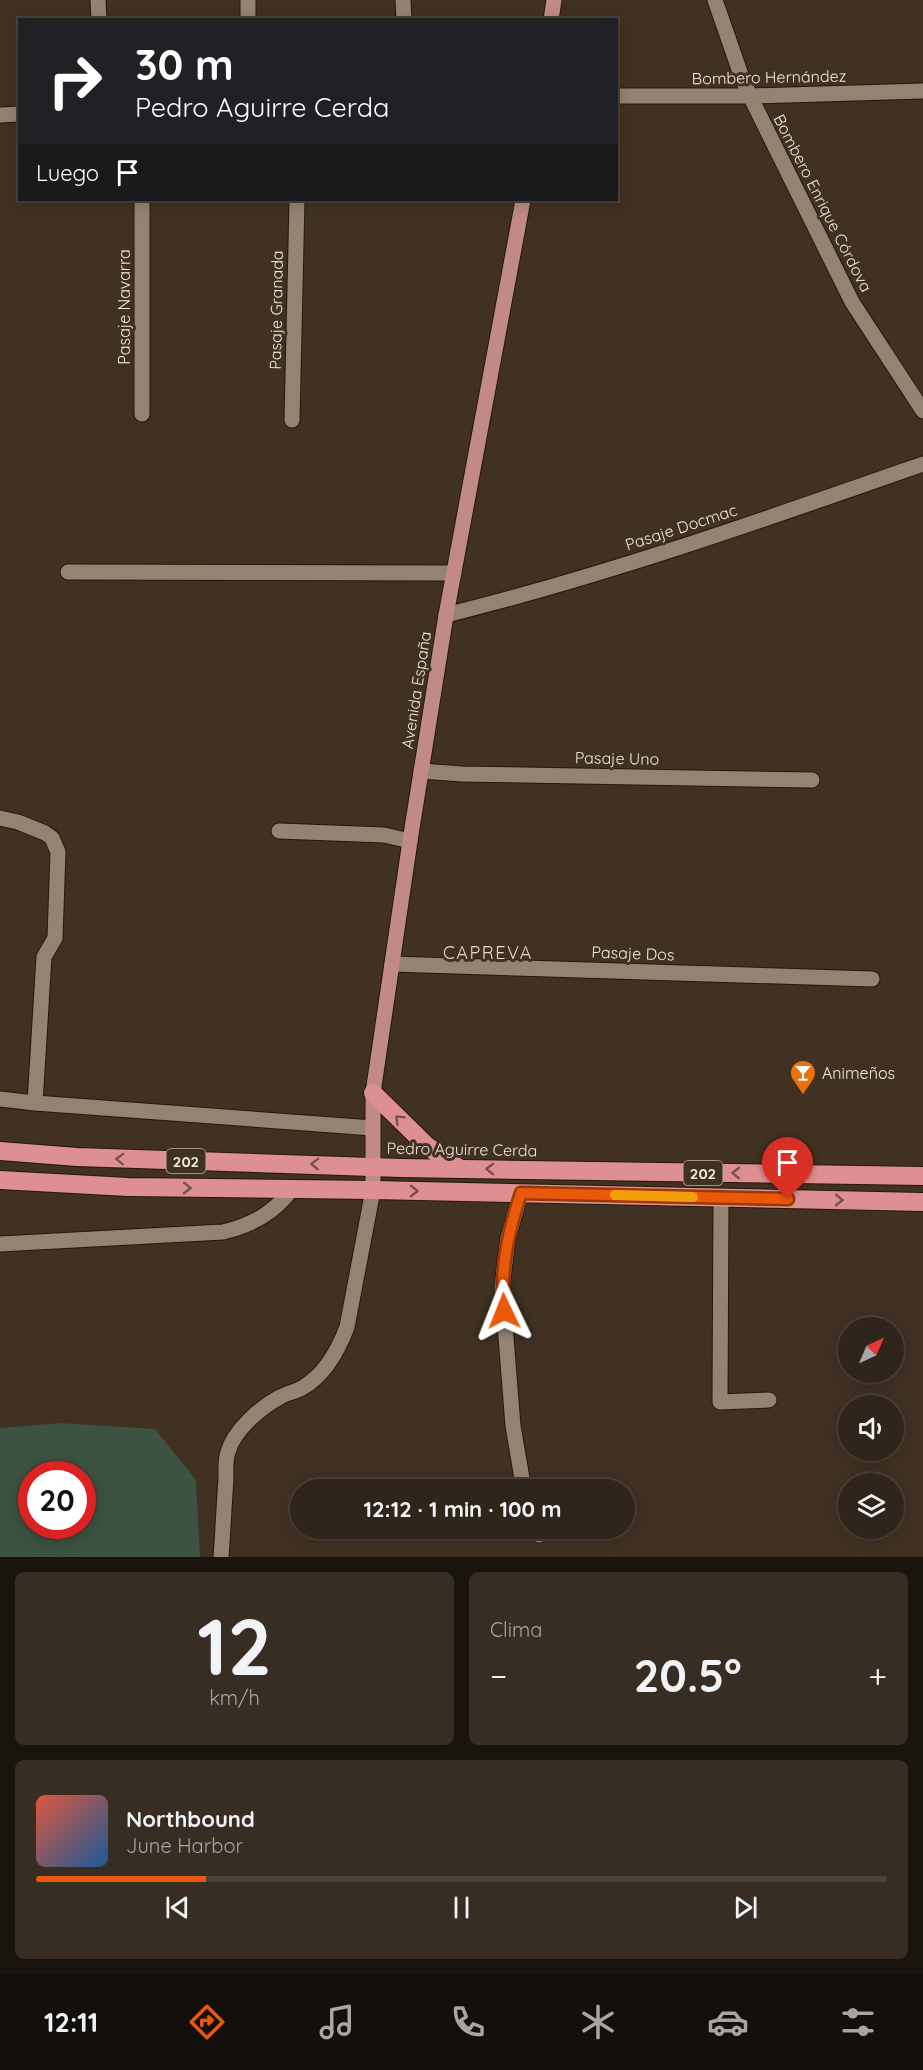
<!DOCTYPE html>
<html lang="es">
<meta charset="utf-8">
<style>
:root{--surface:#30251a;--page:#382d23;--text:#f1f3f6;--muted:#a8a5a2;--line:#4b4239;--accent:#ea580c}
body{margin:0;font-family:Quicksand,sans-serif;background:var(--page);color:var(--text);height:100vh;display:flex;flex-direction:column;font-size:22px;white-space:nowrap}
*{box-sizing:border-box;margin:0}
p{font-size:20px;color:var(--muted)}
.icon{flex:none;width:33px;height:33px;fill:none;stroke:currentColor;stroke-width:2;stroke-linecap:round;stroke-linejoin:round}
.map{position:relative;height:1557px;overflow:hidden}
.details{display:flex;flex-direction:column;gap:15px;padding:15px;background:#1a140e;flex:1}
.details>*{flex:none}
.banner{position:absolute;left:18px;top:18px;width:600px;height:183px;border-radius:0px;box-shadow:0 3px 15px #0003,0 0 0 2px var(--line);background:#202124;color:#fff;overflow:hidden}
.needle{width:39px;rotate:44deg}
.buttons{position:absolute;left:838px;top:1317px;display:grid;gap:12px}
.buttons a{display:grid;place-items:center;width:66px;height:66px;border-radius:50%;background:var(--surface);box-shadow:0 3px 15px #0003,0 0 0 2px var(--line);font-size:30px}
.speed{position:absolute;left:18px;top:1461px;display:flex;gap:12px;font-size:30px;font-weight:700;text-align:center}
.speed>*{display:grid;place-content:center;width:78px;height:78px;border-radius:50%;background:var(--surface);box-shadow:0 3px 15px #0003,0 0 0 2px var(--line);line-height:1}
.speed .limit{border:9px solid #d22;background:#fff;color:#111}
.pin{position:absolute;display:grid;place-items:center;width:51px;height:51px;color:#fff;margin:-62px -26px;border-radius:50% 50% 50% 0;rotate:-45deg;box-shadow:0 0 6px #0007}
.pin .icon{rotate:45deg}
.me{position:absolute;width:66px;margin:-33px;rotate:358deg;stroke-linejoin:round;filter:drop-shadow(0 0 4px #0008)}
.turn{display:flex;align-items:center;gap:21px;height:126px;padding:0 18px;font-size:27px}
.turn .icon{width:78px;height:78px;stroke-width:2.5}
.turn b{display:block;font-size:42px;line-height:51px}
.then{display:flex;align-items:center;height:57px;padding:0 18px;background:#0003;gap:12px;font-size:22px}
.big{font-size:45px;font-weight:800;line-height:1.1}
.details .tile{flex:1;display:flex;flex-direction:column;justify-content:center;gap:9px;min-width:0;padding:0 21px;border-radius:9px;background:var(--page)}
.details .dial{align-items:center;gap:0}
.dial b{font-size:78px;line-height:1}
.song{display:flex;align-items:center;gap:18px}
.cover{width:72px;height:72px;border-radius:9px;background:linear-gradient(135deg,hsl(10 70% 55%),hsl(210 70% 35%))}
.played{height:6px;border-radius:3px;background:linear-gradient(90deg,var(--accent) 20%,var(--line) 20%)}
.keys{display:flex;justify-content:space-around;direction:ltr}
.heat{display:flex;justify-content:space-between;align-items:center;font-size:33px;direction:ltr}
.details .tiles{flex:1;display:grid;gap:15px;grid-template-columns:1fr 1fr}
.tile:last-child{grid-column:span 2}
.trip{position:absolute;left:290px;top:1479px;width:345px;height:60px;border-radius:30px;background:var(--surface);box-shadow:0 3px 15px #0003,0 0 0 2px var(--line);font-weight:800;line-height:60px;text-align:center}
.tab-bar{display:flex;height:96px;justify-content:space-around;align-items:center;background:#130f0a;color:var(--muted)}
.tab-bar .icon{width:42px;height:42px}
.tab-bar .current{color:var(--accent)}
.tab-bar b{font-size:27px;color:var(--text)}
.map>svg:first-child{display:block}
.green{fill:#3b5340;fill-rule:evenodd}
.lines{fill:none;stroke-linecap:round;stroke-linejoin:round}
.minor-casing{stroke:#26180a;stroke-width:17}
.major-casing{stroke:#26180a;stroke-width:17}
.highway-casing{stroke:#26180a;stroke-width:20}
.minor{stroke:#958372;stroke-width:15}
.major{stroke:#c18a85;stroke-width:15}
.highway{stroke:#de8f92;stroke-width:18}
.oneway{stroke:#775249}
.route-casing{stroke:#983908;stroke-width:15}
.route{stroke:#ea580c;stroke-width:10}
.slow{stroke:#f59e0b;stroke-width:10}
.labels{text-anchor:middle;dominant-baseline:central;stroke-width:6;stroke-linejoin:round;paint-order:stroke}
.shield{fill:#403122;stroke:#bdb1a6;stroke-width:1.5}
.shield-label{font-size:15px;font-weight:bold;fill:#f2e8df}
.street-label{font-size:16px;fill:#f2e8df;stroke:#403122}
.poi-label{font-size:16px;fill:#f2e8df;stroke:#403122;text-anchor:start}
.neighbourhood-label{font-size:18px;letter-spacing:1.5px;fill:#ead6c4;stroke:#403122}
</style>
<div class="map">
<svg width="923" height="1557" viewBox="0 0 923 1557">
<rect width="100%" height="100%" fill="#403122"/>
<path class="green" d="M60 1423 155 1429 196 1480 200 1557H0V1428ZM32 1474H82V1526H32Z"/>
<g class="lines">
<defs>
<path id="minor" d="M98 0 99 20
M248 0V20
M403 0 404 20
M715 0 741 75 750 96 852 302 923 411
M616 96H750L923 91
M0 115 20 114
M142 414V200
M292 420 297 200
M68 572 454 573
M446 615C608 575 766 519 923 464
M421 771 462 774 812 780
M0 818 18 822 45 833 52 838 58 852 55 938 44 957 35 1103
M279 831 384 835 410 841
M392 964 872 979
M0 1099 35 1103 373 1128
M521 1193 508 1238 502 1287 513 1426 524 1490
M721 1198 720 1402 769 1400
M0 1244 223 1232C252 1225 274 1213 292 1189
M536 1528 539 1535
M221 1557C223 1531 224 1505 226 1479 226 1471 225 1460 228 1452 234 1430 261 1407 280 1397 287 1393 295 1392 302 1388 325 1375 338 1351 347 1327L373 1190"/>
<path id="major" d="M551 20 554 0
M373 1190V1093L410 841 446 615 523 200"/>
<path id="highway" d="M373 1093 427 1146 460 1169
M0 1151 77 1157 401 1168 923 1176
M0 1180 128 1187 373 1190 923 1202"/>
</defs>
<use href="#minor" class="minor-casing"/>
<use href="#major" class="major-casing"/>
<use href="#highway" class="highway-casing"/>
<use href="#minor" class="minor"/>
<use href="#major" class="major"/>
<use href="#highway" class="highway"/>
</g>
<defs><path id="oneway-chevron" d="M-2-3.5L2.5 0L-2 3.5" fill="none" stroke-width="1.6" stroke-linecap="round" stroke-linejoin="round" transform="scale(1.5)"/></defs>
<g class="oneway">
<use href="#oneway-chevron" transform="translate(399 1119) rotate(-135)"/>
<use href="#oneway-chevron" transform="translate(120 1159) rotate(-178)"/>
<use href="#oneway-chevron" transform="translate(315 1164) rotate(-178)"/>
<use href="#oneway-chevron" transform="translate(490 1169) rotate(-179)"/>
<use href="#oneway-chevron" transform="translate(736 1173) rotate(-179)"/>
<use href="#oneway-chevron" transform="translate(187 1188) rotate(1)"/>
<use href="#oneway-chevron" transform="translate(414 1191) rotate(1)"/>
<use href="#oneway-chevron" transform="translate(839 1200) rotate(1)"/>
</g>
<g class="lines">
<defs>
<path id="route" d="M504 1311C500 1270 508 1232 521 1193L788 1199"/>
</defs>
<use href="#route" class="route-casing"/>
<use href="#route" class="route"/>
<path class="slow" d="M615 1195 693 1197"/>
</g>
<defs>
<symbol id="bar-pin" viewBox="-11 -11 22 30"><path d="M0 17L-7.5 6A9.5 9.5 0 1 1 7.5 6Z" fill="#e8710a" stroke="#403122"/><path d="M-6-5H6L.8 .8V4.5H3.5V6h-7V4.5H-.8V.8Z" fill="#fff"/></symbol>
</defs>
<g fill-rule="evenodd">
<use href="#bar-pin" x="788" y="1058" width="30" height="40"/>
</g>
<g class="labels">
<g class="shield">
<rect x="166.5" y="1149" width="39" height="24" rx="4.5"/>
<rect x="683.5" y="1161" width="39" height="24" rx="4.5"/>
</g>
<g class="shield-label">
<text x="186" y="1161">202</text>
<text x="703" y="1173">202</text>
</g>
<g class="street-label">
<text transform="translate(769 77) rotate(-1)">Bombero Hernández</text>
<text transform="translate(823 203) rotate(63)">Bombero Enrique Córdova</text>
<text transform="translate(124 307) rotate(-90)">Pasaje Navarra</text>
<text transform="translate(276 310) rotate(-89)">Pasaje Granada</text>
<text transform="translate(681 527) rotate(-18)">Pasaje Docmac</text>
<text transform="translate(416 690) rotate(-81)">Avenida España</text>
<text transform="translate(617 758) rotate(1)">Pasaje Uno</text>
<text transform="translate(633 953) rotate(2)">Pasaje Dos</text>
<text transform="translate(462 1149) rotate(1)">Pedro Aguirre Cerda</text>
</g>
<g class="poi-label">
<text x="822" y="1073">Animeños</text>
</g>
<g class="neighbourhood-label">
<text x="488" y="952">CAPREVA</text>
</g>
</g>
</svg>
<div class="buttons">
<a><svg class="needle" viewBox="-14 -14 28 28"><path d="M0-13l5 13h-10z" fill="#e53935"/><path d="M0 13l5-13h-10z" fill="#a8a5a2"/></svg></a>
<a><svg class="icon" aria-label="sound" viewBox="0 0 24 24"><path d="M4 9h4l5-4v14l-5-4H4zM17 9q2 3 0 6"/></svg></a>
<a><svg class="icon" aria-label="layers" viewBox="0 0 24 24"><path d="M12 4l9 5-9 5-9-5zM3 14l9 5 9-5"/></svg></a>
</div>
<div class="speed"><div class="limit">20</div></div>
<div class="pin" style="left:788px;top:1199px;background:#d93025"><svg class="icon" aria-label="arrive" viewBox="0 0 24 24"><path d="M6 21V4h12l-3 4 3 4H6"/></svg></div>
<svg class="me" style="left:504px;top:1311px" viewBox="-20 -20 40 40"><path d="M0-17L14 15 0 8-14 15z" fill="#ea580c" stroke="#fff" stroke-width="4"/></svg>
<div class="trip">12:12 · 1 min · 100 m</div>
<div class="banner">
<div class="turn"><svg class="icon" aria-label="right" viewBox="0 0 24 24"><path d="M7 20v-9h11M14 6l5 5-5 5"/></svg><div><b>30 m</b>Pedro Aguirre Cerda</div></div>
<div class="then">Luego<svg class="icon" aria-label="arrive" viewBox="0 0 24 24"><path d="M6 21V4h12l-3 4 3 4H6"/></svg></div>
</div>
</div>
<section class="details">
<div class="tiles">
<div class="tile dial"><b>12</b><p>km/h</p></div>
<div class="tile"><p>Clima</p>
<div class="heat"><a>−</a><b class="big">20.5°</b><a>+</a></div>
</div>
<div class="tile">
<div class="song"><i class="cover"></i><div><b>Northbound</b><p>June Harbor</p></div></div>
<div class="played"></div>
<div class="keys"><svg class="icon" aria-label="previous" viewBox="0 0 24 24"><path d="M18 5L8 12l10 7zM5 5v14"/></svg><svg class="icon" aria-label="pause" viewBox="0 0 24 24"><path d="M8 5v14M16 5v14"/></svg><svg class="icon" aria-label="next" viewBox="0 0 24 24"><path d="M6 5l10 7-10 7zM19 5v14"/></svg></div>
</div>
</div>
</section>
<nav class="tab-bar">
<b>12:11</b>
<svg class="icon current" aria-label="directions" viewBox="0 0 24 24"><path d="M12 3l9 9-9 9-9-9zM9 14v-3h6M13 9l2 2-2 2"/></svg>
<svg class="icon" aria-label="music" viewBox="0 0 24 24"><path d="M9 18V5l10-2v13"/><circle cx="6" cy="18" r="3"/><circle cx="16" cy="16" r="3"/></svg>
<svg class="icon" aria-label="phone" viewBox="0 0 24 24"><path d="M5 4h4l2 5-3 2q2 4 5 5l2-3 5 2v4C11 20 4 13 5 4z"/></svg>
<svg class="icon" aria-label="climate" viewBox="0 0 24 24"><path d="M12 3v18M4 7l16 10M4 17L20 7"/></svg>
<svg class="icon" aria-label="car" viewBox="0 0 24 24"><path d="M5 17H2v-5l4-1 3-4h7l3 4 3 1v5h-3M9 17h6M6 11h13"/><circle cx="7" cy="17" r="2"/><circle cx="17" cy="17" r="2"/></svg>
<svg class="icon" aria-label="filters" viewBox="0 0 24 24"><path d="M4 7h16M4 17h16"/><circle cx="9" cy="7" r="2"/><circle cx="15" cy="17" r="2"/></svg>
</nav>
